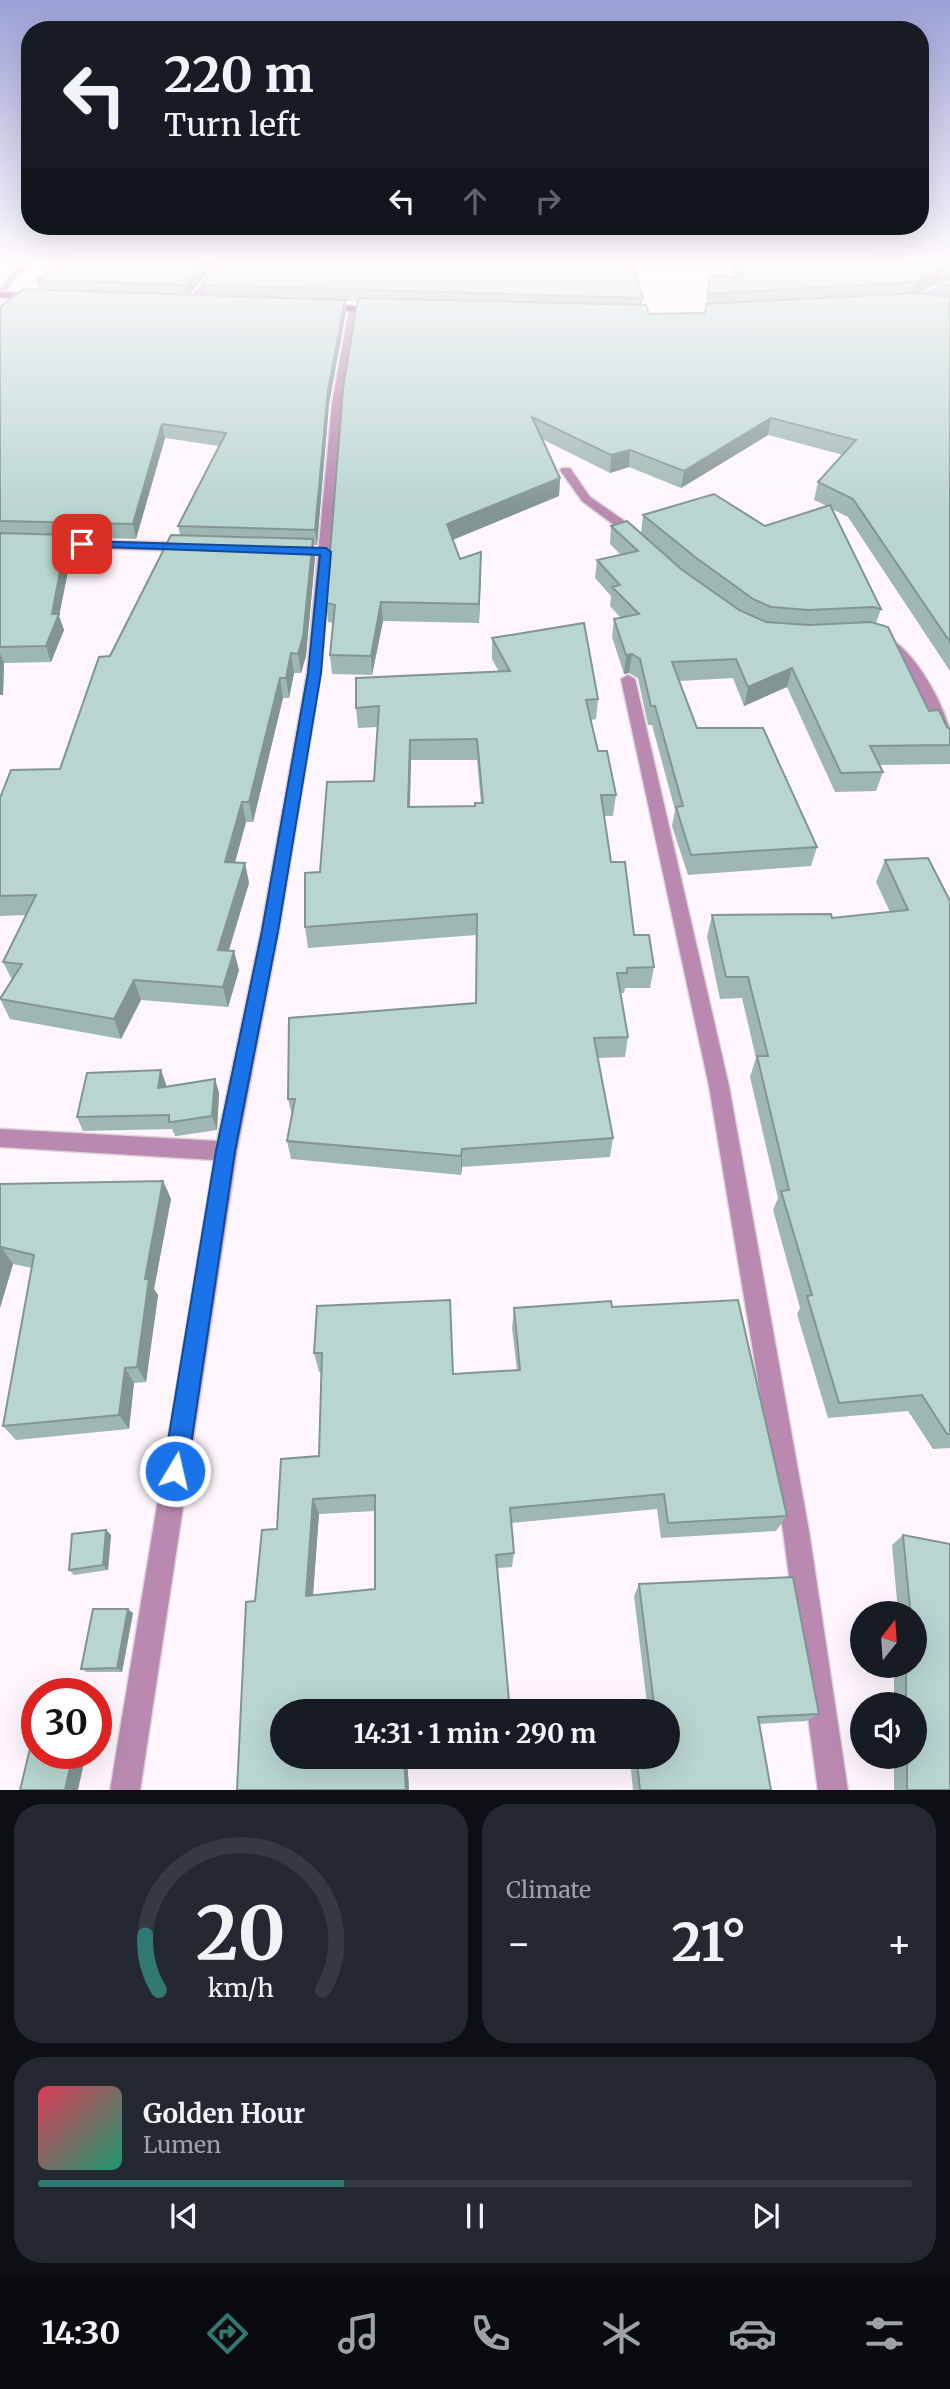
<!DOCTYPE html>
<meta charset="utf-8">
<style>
:root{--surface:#171b24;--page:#242831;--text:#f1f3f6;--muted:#9ea1a6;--line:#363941;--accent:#317870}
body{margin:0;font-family:Merriweather,serif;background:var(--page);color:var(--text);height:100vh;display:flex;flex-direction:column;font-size:26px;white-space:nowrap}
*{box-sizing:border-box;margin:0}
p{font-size:23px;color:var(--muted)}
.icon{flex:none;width:38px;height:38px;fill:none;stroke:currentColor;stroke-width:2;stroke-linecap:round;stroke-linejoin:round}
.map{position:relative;height:1790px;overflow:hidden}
.panel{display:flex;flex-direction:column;gap:14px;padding:14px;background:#0d0f14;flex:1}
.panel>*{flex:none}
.hud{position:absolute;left:21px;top:21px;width:908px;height:214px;border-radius:28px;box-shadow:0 7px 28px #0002;background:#171b24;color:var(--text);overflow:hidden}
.needle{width:46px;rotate:17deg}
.controls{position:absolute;left:850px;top:1601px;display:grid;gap:14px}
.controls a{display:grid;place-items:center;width:77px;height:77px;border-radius:50%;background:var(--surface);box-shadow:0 7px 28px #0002;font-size:35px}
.speed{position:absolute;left:21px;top:1678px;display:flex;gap:14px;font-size:35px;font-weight:700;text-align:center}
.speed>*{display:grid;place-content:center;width:91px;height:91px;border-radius:50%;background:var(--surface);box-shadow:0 7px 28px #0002;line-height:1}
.speed .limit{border:10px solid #d22;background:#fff;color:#111}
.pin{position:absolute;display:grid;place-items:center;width:60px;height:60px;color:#fff;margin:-30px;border-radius:14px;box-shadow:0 4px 10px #0006}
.me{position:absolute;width:77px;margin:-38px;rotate:9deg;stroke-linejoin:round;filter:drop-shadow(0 0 5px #0008)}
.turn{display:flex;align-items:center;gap:24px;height:147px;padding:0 28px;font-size:32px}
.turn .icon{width:91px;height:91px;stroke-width:2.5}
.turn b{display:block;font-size:49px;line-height:60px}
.lanes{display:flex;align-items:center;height:66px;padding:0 28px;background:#0003;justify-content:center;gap:35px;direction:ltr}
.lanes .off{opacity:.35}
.big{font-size:52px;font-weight:700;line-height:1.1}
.panel .widget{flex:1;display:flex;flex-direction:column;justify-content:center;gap:10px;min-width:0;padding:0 24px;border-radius:28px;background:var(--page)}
.panel .dial{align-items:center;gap:0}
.dial svg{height:182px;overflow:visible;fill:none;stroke:var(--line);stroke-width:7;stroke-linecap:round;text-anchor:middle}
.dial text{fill:var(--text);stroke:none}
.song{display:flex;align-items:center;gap:21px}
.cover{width:84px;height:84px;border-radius:10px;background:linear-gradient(135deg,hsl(350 70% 55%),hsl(160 70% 35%))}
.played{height:7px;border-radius:4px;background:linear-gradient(90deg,var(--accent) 35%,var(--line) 35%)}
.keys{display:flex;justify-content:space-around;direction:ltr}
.heat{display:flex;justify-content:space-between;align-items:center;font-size:38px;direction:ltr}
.panel .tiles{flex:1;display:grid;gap:14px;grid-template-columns:1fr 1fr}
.widget:last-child{grid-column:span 2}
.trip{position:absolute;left:270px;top:1699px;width:410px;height:70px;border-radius:35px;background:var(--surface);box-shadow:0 7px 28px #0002;font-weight:700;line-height:70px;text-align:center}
.tab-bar{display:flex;height:112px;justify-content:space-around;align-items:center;background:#090b0e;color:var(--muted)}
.tab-bar .icon{width:49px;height:49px}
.tab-bar .active{color:var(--accent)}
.tab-bar b{font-size:32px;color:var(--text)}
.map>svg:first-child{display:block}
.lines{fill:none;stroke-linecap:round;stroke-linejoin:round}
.minor-casing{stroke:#dbd3d9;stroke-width:3}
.major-casing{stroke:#dbd3d9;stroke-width:3}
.minor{fill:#b989af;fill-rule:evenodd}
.major{fill:#7c2571;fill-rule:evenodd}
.wall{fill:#9fb7b3;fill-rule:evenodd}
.shaded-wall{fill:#829592}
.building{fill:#b9d5d0;stroke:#829592;stroke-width:2;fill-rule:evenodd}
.route{fill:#1a73e8;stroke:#114b97;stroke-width:2}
</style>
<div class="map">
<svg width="950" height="1791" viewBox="0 0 950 1791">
<rect width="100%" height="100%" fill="#fef6fc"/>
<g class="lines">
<defs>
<path id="minor" d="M23 260H31L0 297V288Z
M221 260H229L196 302H190V298Z
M916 260H924L950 282V288L914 305 911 300 943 284Z
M353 306 357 309 342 404 321 673 279 931 237 1151 140 1791H110L214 1160 0 1147V1129L217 1141 261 931 307 673 332 404 349 309Z
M562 468H570L590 497 626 522 640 539 638 542H630L618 528 582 501 560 470Z
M0 538 189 543 195 547 189 551 0 546Z
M881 635C911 643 941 699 949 727 950 734 950 743 950 750L942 745 906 670 887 648 874 639Z
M628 675 635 679 729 1086 809 1531 848 1791H818L783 1531 709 1086 621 679Z"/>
<path id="major" d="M0 292 38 293 42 296 38 299 0 298Z
M322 304 378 307 382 310 378 313 319 309V305Z"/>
</defs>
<use href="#minor" class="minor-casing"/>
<use href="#major" class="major-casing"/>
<use href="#minor" class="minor"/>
<use href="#major" class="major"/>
</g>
<path class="wall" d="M62 260H218L190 294 204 295 202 285 643 298 642 305 649 314 705 313 710 275 735 277 727 260H950V671L848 517 832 509 881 609 876 623 929 711 950 729V764L879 765 883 772 876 791 835 792 787 687 744 706 733 678 679 681 697 728 817 847 811 866 688 875 672 826 675 810 652 725H648L638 678 629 673 624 674 612 637 614 619 621 618 610 606 611 596 595 578 597 560 621 555 610 544 611 526 641 534 643 515 765 526 827 506 814 500 818 482 843 455 768 435 681 488 629 467 610 473 542 439 560 478 559 496 453 540 460 559 481 570 479 623 383 621 372 675 332 674 330 655 333 623 328 622 326 603 357 301H345L346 312 329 404 317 545H314L315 558 306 656 301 673H294L289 698H283L253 822H246L235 862 245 863 249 883 229 951 239 970 228 1007 141 1000 121 1039 10 1019 0 999 12 980 3 962 26 915 0 916V798L60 769 110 656 180 535 178 526 219 446 165 438 136 539 68 537 72 551 59 616 64 630 51 662 4 663 3 695H0V307L39 289 37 280ZM941 272 949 279 937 284 934 295 920 293 938 283Z
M492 638 598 699 596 719 591 720 598 751 616 795 613 816H604L611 862 634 935 654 967 650 988H625L624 993H620L628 1037 625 1057 598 1058 613 1138 610 1157 462 1167 461 1175 291 1159 287 1141 292 1116 288 1099 476 1003V935L308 948 305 927 320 872 374 781 378 727 358 728 356 708 499 672 492 659ZM411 760H477L481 803 475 806 410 807Z
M885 860 950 901V1448L933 1449 908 1411 828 1418 797 1314 800 1308 773 1210 778 1198 750 1077 756 1058 742 998 720 999 707 937 712 915 832 918 890 912 876 882Z
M215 1079 219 1093 217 1130 177 1136H175L172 1129 83 1131 77 1117 166 1084V1086Z
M163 1181 171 1199 154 1289 158 1295 146 1382 134 1383 129 1429 16 1440 3 1426 32 1268 13 1264 0 1308V1184Z
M450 1300 453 1374 517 1370 512 1328 514 1308 611 1301 612 1307 738 1300 787 1516 776 1531 661 1538 657 1509 511 1523 514 1553 512 1567 497 1568 510 1712H282V1757H407L409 1790H237L246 1602 255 1601 262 1530 277 1529 281 1459 319 1456 322 1372H319L314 1353 317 1306ZM375 1511V1589L313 1595 319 1514Z
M106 1530 111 1535 108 1570 74 1575 69 1570Z
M903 1535 950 1790H894V1757H915V1704H894V1666H915V1614H896L898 1612 892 1545Z
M639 1584 819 1714 806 1721 759 1724 771 1790H633L631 1769 637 1763 654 1762 653 1757H667V1712H648L634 1596Z
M133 1613 122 1672H87L81 1669Z"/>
<path class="shaded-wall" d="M207 260H218L188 296 186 285Z
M943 269 938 283 912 297 916 282Z
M345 300 346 312 329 404 317 545 315 530 328 390Z
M771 418 768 435 681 488 684 471Z
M162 424 165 438 136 539 133 524Z
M630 450 629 467 610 473 611 455Z
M560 478 559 496 447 542V524Z
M67 535 72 551 59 616 64 630 51 662 46 646Z
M313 539 315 558 306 656 301 673 298 654Z
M481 552V570L479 623V604Z
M381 602 383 621 372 675 371 656Z
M0 653 4 663 3 695H0Z
M291 653 294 673 289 698 286 678Z
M632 654 629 673 624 674 626 655Z
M792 668 787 687 744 706 748 687Z
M280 678 283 698 253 822 249 802Z
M410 740 411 760 409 828 408 807Z
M242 802 246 822 230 881 225 862Z
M245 863 249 883 223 969 218 950Z
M234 951 239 970 228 1007 223 987Z
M134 980 141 1000 121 1039 114 1019Z
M161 1070 166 1084 163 1102 158 1088Z
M215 1079 219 1093 217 1130 212 1116Z
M462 1149V1167L461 1175V1156Z
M163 1181 171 1199 154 1289 158 1295 146 1382 137 1367 145 1279Z
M1 1247 13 1264 0 1308V1249Z
M125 1368 134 1383 129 1429 119 1415Z
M313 1499 319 1514 312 1608 306 1596Z
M106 1530 111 1535 108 1570 103 1565Z
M128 1609 133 1613 122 1672 117 1668Z
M73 1754H86L78 1790H65Z
M404 1757H407L409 1790H406Z"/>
<path class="building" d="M62 260H207L186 285 37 280Z
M222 260H631L643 298 202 285Z
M736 260H932L943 269 916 282 707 294 710 275 744 278Z
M950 278V286L937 284Z
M23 289 345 300 328 390 315 530 178 526 226 433 162 424 133 524 0 521V307Z
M918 293 950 297V642L853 499 818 482 856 440 771 418 684 471 630 450 611 455 532 417 560 478 447 524 460 559 481 552 479 604 381 602 371 656 330 655 335 605 326 603 343 388 358 298 646 305 649 314 705 313 706 304Z
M714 494 765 526 830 505 881 609 873 607 809 610 771 607 753 599 695 557 643 515Z
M627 521 681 569 739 610 766 622 809 625 871 622 888 627 929 711 939 710 947 727 950 729V745L870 746 883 772 841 773 792 668 748 687 736 659 672 662 697 728H763L817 847 691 855 676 807 683 806 655 706H651L640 659 632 654 626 655 614 619 639 614 612 587 620 585 597 560 638 551 611 526Z
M0 533 67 535 52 614H59L46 646 0 647Z
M171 535 313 539 303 637 298 654 291 653 286 678H280L249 802H242L225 862 245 863 218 950 234 951 223 987 134 980 114 1019 0 999 22 964 3 962 36 895 0 896V798L11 770 60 769 99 657 110 656Z
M584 623 598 699 586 700 598 751H607L616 795H601L611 862H625L634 935H649L654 967 627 968V973H617L628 1037 594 1038 613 1138 462 1149 461 1156 287 1141 295 1099H288L289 1018 476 1003 477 914 305 927V873L320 872 327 782 374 781 379 706 356 708V678L510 671 492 638ZM477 739 483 803H475V806L408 807 410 740Z
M928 858 950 901V1434H947L922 1395 839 1403 807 1296 812 1295 781 1191 789 1190 757 1056H768L748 977H726L712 915 831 914 832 918 908 910 885 860Z
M161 1070 158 1088 215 1079 212 1116 172 1122H169V1115L77 1117 87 1073Z
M163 1181 145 1279H149L137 1367 125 1368 119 1415 3 1426 34 1255 1 1247 0 1249V1184Z
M450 1300 453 1374 520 1370 514 1308 611 1301 612 1307 738 1300 787 1516 668 1523 664 1494 510 1508 514 1553 496 1555 510 1712H282V1757H404L406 1790H237L246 1602 255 1601 262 1530 277 1529 281 1459 319 1456 322 1353H314L317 1306ZM375 1495V1589L306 1596 313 1499Z
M106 1530 103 1565 69 1570 72 1534Z
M903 1535 950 1544V1790H907V1757H915V1704H906V1666H915V1614H906V1607L910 1608Z
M793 1577 819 1714 758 1717 771 1790H640L637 1763 661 1761V1757H667V1712H655L639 1584Z
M93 1609H128L117 1668 81 1669Z
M37 1720V1754H73L65 1790H20Z"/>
<linearGradient id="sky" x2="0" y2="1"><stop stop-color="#9ca0d7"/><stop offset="0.51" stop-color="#fffbfe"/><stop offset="1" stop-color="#fffbfe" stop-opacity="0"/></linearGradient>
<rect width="950" height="510" fill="url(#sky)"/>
<path class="route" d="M82 541 326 548 331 552 321 673 278 931 235 1151 187 1471 184 1479 175 1483 167 1479 163 1471 216 1151 262 931 308 673 320 555 78 546 76 544Z"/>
</svg>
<div class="controls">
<a><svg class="needle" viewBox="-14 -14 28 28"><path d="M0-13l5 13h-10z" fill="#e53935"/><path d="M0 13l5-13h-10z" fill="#9ea1a6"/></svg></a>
<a><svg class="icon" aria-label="sound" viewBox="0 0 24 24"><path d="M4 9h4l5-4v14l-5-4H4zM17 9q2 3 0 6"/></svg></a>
</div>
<div class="speed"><div class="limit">30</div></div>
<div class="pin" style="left:82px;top:544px;background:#d93025"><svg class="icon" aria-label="arrive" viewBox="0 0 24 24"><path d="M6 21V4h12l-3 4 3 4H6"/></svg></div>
<svg class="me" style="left:175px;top:1471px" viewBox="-20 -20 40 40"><circle r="17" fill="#1a73e8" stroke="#fff" stroke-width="3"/><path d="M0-11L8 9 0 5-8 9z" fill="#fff"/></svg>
<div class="trip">14:31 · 1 min · 290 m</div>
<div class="hud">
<div class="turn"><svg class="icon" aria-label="left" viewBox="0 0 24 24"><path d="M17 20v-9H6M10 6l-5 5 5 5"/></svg><div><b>220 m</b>Turn left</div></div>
<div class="lanes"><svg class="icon" aria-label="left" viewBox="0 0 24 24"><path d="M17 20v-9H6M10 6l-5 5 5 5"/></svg><svg class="icon off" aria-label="ahead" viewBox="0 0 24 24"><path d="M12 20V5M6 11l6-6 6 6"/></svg><svg class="icon off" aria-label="right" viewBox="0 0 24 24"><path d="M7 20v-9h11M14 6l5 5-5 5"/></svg></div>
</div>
</div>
<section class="panel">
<div class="tiles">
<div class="widget dial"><svg viewBox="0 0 100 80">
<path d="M14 69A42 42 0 1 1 86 69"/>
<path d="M14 69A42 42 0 0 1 8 45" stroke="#317870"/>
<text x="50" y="56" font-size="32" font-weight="700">20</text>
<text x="50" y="72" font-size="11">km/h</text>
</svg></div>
<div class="widget"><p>Climate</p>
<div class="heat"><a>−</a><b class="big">21°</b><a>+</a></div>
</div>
<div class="widget">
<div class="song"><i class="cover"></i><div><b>Golden Hour</b><p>Lumen</p></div></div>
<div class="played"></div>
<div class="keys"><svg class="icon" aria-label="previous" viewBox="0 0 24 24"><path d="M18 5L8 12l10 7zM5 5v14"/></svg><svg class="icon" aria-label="pause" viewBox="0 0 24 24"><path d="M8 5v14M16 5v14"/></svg><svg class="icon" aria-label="next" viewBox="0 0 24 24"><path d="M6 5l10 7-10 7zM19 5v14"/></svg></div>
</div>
</div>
</section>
<nav class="tab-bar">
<b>14:30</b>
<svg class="icon active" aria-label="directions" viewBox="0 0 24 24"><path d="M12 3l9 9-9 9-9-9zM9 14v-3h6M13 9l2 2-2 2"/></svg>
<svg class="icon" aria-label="music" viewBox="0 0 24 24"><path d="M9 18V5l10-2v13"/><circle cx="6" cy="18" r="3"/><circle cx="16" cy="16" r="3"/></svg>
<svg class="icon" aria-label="phone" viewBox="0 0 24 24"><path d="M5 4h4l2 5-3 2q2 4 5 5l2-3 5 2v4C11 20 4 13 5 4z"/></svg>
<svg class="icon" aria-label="climate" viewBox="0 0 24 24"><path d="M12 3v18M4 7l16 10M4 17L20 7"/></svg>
<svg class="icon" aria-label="car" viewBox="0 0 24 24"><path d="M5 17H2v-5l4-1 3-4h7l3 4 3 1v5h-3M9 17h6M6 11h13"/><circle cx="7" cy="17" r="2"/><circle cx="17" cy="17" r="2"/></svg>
<svg class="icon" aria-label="filters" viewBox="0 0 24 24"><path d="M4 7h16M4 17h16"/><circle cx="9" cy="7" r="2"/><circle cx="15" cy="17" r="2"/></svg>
</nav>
